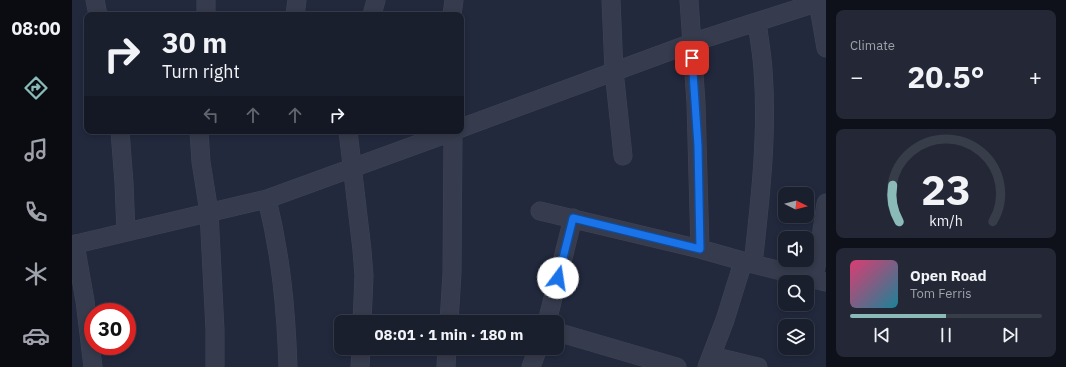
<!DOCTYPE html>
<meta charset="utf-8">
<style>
:root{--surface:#1a1f2e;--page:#232736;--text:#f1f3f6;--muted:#9fa2aa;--line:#383d4a;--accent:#8bbbb9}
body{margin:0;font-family:"IBM Plex Sans",sans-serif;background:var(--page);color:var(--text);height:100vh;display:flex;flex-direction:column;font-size:15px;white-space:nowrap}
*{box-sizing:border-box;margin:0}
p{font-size:13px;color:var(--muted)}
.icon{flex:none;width:22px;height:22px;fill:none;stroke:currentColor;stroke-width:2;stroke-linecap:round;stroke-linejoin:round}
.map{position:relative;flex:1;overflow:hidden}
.side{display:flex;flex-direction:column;gap:10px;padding:10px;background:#0e1119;width:240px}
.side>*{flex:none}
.hud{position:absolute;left:12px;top:12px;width:380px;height:122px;border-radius:8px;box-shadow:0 2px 6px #0003,0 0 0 1px var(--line);background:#1a1f2e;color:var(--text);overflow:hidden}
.needle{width:26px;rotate:96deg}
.fabs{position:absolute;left:706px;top:187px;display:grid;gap:8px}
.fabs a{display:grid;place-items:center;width:36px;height:36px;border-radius:8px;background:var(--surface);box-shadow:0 2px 6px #0003,0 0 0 1px var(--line);font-size:20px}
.speed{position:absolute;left:12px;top:303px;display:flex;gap:8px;font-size:20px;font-weight:700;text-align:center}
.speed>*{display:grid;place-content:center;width:52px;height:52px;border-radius:50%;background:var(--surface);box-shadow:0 2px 6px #0003,0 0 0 1px var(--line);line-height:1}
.speed .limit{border:6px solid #d22;background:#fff;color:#111}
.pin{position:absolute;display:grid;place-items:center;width:34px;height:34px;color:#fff;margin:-17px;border-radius:8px;box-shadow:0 2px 6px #0006}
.me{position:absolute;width:44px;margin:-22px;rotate:14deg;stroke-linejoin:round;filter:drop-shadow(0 0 3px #0008)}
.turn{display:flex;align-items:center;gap:14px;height:84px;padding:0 12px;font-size:18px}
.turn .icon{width:52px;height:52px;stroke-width:2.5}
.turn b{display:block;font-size:28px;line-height:34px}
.lanes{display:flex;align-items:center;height:38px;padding:0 12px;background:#0003;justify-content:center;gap:20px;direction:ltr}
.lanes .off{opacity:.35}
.big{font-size:30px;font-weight:700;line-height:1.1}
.side .widget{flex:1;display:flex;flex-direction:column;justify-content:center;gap:6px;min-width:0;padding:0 14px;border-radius:8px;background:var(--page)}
.side .dial{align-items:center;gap:0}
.dial svg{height:104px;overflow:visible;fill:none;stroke:var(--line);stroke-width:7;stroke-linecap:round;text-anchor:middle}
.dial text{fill:var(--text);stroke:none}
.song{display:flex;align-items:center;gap:12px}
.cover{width:48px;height:48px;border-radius:6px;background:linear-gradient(135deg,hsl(340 70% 55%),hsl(190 70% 35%))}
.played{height:4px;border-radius:2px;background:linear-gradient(90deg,var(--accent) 50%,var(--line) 50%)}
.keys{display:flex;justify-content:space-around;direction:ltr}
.heat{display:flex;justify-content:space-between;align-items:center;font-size:22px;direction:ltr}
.trip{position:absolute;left:262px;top:315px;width:230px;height:40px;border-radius:8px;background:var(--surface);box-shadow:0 2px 6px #0003,0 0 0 1px var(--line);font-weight:700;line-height:40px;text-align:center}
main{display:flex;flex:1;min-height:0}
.dock{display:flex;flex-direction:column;width:72px;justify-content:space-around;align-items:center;background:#0a0c12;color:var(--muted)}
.dock .icon{width:28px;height:28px}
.dock .current{color:var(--accent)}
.dock b{font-size:18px;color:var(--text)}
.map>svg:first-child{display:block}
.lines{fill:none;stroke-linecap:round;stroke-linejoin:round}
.minor-casing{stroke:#3f4456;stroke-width:19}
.minor{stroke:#363b4d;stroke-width:18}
.route-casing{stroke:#114b97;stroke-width:10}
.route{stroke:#1a73e8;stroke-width:7}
</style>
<main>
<nav class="dock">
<b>08:00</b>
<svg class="icon current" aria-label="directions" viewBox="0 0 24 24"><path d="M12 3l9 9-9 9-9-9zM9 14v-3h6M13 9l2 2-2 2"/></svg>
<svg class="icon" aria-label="music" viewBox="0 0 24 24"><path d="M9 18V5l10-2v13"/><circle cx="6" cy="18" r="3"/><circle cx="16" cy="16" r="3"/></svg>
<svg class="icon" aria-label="phone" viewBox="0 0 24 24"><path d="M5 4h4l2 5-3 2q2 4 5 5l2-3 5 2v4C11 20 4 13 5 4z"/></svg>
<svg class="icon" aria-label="climate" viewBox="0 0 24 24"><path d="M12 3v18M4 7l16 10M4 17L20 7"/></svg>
<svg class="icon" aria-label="car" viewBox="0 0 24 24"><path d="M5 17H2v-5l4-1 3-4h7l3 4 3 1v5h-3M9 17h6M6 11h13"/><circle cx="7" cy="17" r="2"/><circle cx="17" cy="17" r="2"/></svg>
</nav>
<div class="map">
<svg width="754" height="367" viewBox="0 0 754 367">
<rect width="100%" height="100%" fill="#22293d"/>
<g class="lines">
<defs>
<path id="minor" d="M23 0 26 15
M539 0 542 71 551 156
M617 0 624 103 628 249
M746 2 754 48
M134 15V0
M223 15 225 0
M300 15 304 0
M380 15 382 0
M389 128 628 40 753 0
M48 131 52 183 54 232
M127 131 129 162 137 212 143 330V367
M276 131 290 250 292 276 290 322
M195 199C209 257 214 307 216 367
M468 211 628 249 681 264 754 282
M3 244 13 301 21 367
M0 245 195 199 382 131
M681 264C688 201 696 134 691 70 690 54 687 38 685 22
M741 279 746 258 754 203
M377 322 380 273 381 131
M475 322 501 218
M485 332 605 367
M640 356 686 367
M288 367 289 348
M374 367 375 348
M459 367 466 348
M635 367 653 320 671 262"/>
</defs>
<use href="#minor" class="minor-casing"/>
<use href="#minor" class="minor"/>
</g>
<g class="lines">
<defs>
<path id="route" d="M486 278 501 218 628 249 626 146 620 58"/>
</defs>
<use href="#route" class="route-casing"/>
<use href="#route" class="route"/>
</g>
</svg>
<div class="fabs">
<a><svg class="needle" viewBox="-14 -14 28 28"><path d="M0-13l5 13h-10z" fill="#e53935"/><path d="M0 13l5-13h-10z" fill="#9fa2aa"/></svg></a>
<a><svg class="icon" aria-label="sound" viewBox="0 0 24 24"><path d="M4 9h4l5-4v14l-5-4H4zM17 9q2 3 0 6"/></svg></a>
<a><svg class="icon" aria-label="search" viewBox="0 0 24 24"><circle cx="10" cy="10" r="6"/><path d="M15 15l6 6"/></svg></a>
<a><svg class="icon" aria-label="layers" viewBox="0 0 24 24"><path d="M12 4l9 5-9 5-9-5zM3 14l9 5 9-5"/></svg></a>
</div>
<div class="speed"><div class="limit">30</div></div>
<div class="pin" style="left:620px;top:58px;background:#d93025"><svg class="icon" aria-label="arrive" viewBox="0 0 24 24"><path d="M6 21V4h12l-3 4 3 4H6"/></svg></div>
<svg class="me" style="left:486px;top:278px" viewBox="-20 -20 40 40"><circle r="19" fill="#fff"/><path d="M0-13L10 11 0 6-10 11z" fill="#1a73e8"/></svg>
<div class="trip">08:01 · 1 min · 180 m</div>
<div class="hud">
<div class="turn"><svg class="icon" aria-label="right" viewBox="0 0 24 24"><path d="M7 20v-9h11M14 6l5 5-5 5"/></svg><div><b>30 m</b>Turn right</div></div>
<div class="lanes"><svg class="icon off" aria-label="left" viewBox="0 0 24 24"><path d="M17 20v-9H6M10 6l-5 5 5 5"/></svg><svg class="icon off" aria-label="ahead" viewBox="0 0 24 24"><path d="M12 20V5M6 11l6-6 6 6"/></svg><svg class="icon off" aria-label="ahead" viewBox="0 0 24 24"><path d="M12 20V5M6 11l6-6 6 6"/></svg><svg class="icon" aria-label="right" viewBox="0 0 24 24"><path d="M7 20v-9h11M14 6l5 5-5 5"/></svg></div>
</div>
</div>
<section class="side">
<div class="widget"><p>Climate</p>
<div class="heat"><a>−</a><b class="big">20.5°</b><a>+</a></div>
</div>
<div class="widget dial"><svg viewBox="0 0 100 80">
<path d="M14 69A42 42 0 1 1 86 69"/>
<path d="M14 69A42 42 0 0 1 9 41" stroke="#8bbbb9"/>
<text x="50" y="56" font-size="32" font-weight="700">23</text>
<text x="50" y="72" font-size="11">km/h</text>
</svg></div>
<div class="widget">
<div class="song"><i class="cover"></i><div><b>Open Road</b><p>Tom Ferris</p></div></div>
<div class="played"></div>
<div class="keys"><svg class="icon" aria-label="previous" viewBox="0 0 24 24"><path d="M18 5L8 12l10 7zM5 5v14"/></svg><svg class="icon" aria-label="pause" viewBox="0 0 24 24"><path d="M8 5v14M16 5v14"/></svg><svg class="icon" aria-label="next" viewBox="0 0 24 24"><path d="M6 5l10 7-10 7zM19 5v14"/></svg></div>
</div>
</section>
</main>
